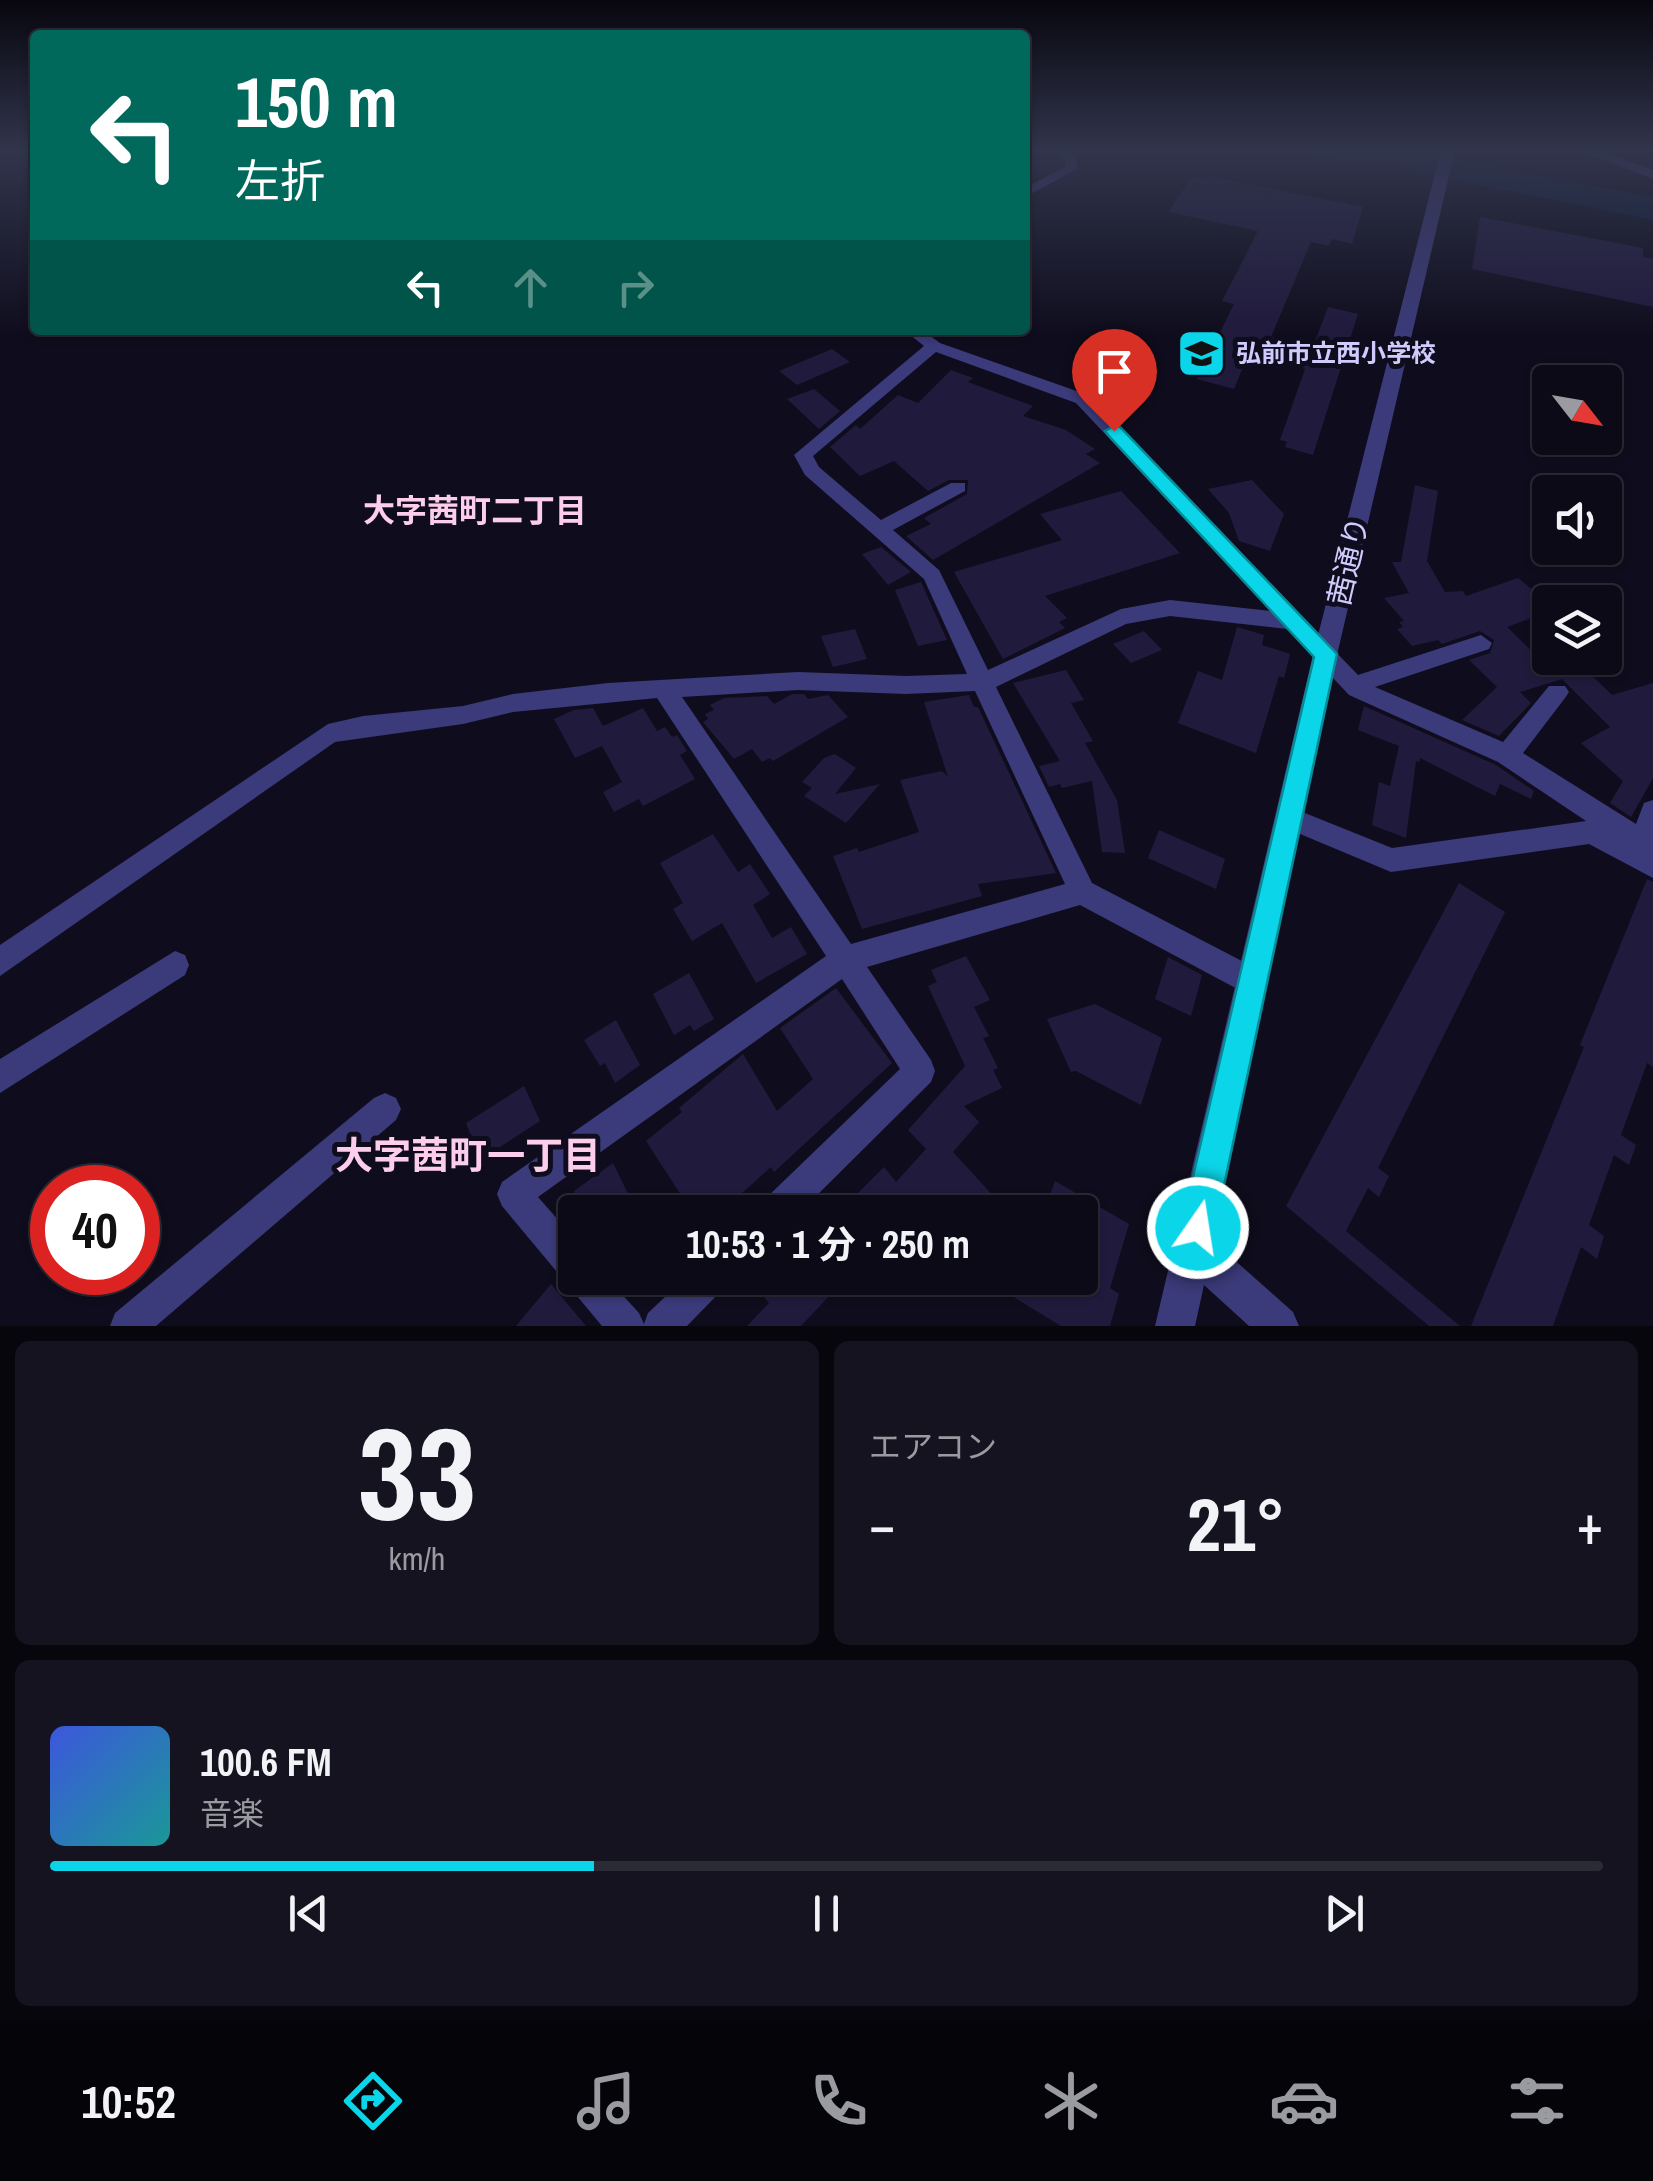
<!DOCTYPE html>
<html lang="ja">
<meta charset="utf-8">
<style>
:root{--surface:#0b0a16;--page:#14131f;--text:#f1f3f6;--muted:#9a9aa1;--line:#2b2b35;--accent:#0bd6e9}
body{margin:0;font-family:"Archivo Narrow","Noto Sans JP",sans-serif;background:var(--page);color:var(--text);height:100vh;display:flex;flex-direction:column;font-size:38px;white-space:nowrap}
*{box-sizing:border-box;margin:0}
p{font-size:32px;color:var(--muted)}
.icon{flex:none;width:55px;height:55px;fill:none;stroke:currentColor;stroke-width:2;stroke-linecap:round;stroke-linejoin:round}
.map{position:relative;height:1326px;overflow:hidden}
.details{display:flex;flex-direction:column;gap:15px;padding:15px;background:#06060c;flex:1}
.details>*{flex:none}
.guide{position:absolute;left:30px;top:30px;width:1000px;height:305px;border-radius:10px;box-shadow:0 2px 8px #0004,0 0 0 2px var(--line);background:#00695c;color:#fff;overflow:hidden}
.needle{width:65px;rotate:121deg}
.tools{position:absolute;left:1532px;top:365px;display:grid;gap:20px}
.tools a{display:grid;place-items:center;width:90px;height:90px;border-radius:10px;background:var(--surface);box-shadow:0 2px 8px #0004,0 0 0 2px var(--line);font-size:50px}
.speed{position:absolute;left:30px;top:1165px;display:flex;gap:20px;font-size:50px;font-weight:700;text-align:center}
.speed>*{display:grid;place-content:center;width:130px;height:130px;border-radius:50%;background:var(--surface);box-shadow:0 2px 8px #0004,0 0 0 2px var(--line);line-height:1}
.speed .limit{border:15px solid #d22;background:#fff;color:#111}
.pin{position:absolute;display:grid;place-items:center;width:85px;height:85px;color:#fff;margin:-102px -42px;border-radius:50% 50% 50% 0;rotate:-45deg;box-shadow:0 0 10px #0007}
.pin .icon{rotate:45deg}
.me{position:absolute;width:110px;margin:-55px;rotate:13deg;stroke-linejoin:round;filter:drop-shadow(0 0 8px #0008)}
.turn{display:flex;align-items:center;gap:35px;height:210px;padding:0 40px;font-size:45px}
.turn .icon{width:130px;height:130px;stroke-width:2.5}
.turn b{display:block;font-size:70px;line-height:85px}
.lanes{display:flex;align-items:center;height:95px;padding:0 40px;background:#0003;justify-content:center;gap:50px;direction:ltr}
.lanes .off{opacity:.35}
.big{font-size:75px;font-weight:700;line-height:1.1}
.details .widget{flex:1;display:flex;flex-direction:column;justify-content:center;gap:15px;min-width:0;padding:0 35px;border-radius:15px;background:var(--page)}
.details .dial{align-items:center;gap:0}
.dial b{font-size:130px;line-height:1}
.song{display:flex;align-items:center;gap:30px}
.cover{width:120px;height:120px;border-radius:15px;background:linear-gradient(135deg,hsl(230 70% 55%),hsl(180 70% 35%))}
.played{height:10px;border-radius:5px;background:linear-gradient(90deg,var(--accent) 35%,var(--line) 35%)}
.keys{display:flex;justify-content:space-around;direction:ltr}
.heat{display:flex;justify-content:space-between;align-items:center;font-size:55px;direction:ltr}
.details .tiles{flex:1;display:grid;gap:15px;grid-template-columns:1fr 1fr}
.widget:last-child{grid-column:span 2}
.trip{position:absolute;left:558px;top:1195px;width:540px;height:100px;border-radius:10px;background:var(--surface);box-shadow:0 2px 8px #0004,0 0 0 2px var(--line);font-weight:700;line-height:100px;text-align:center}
.menu{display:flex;height:160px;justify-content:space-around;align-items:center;background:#040409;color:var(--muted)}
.menu .icon{width:70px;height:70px}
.menu .current{color:var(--accent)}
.menu b{font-size:45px;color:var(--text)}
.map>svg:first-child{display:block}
.water{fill:#0b1c38}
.building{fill:#201a3d}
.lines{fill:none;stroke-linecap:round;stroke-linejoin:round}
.minor{fill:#3b3a7a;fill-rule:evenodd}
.tertiary{fill:#3b3a7a;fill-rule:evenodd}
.route{fill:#0bd6e9;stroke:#078b97;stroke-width:2.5}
.labels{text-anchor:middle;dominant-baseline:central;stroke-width:10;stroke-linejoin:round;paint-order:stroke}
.far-poi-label{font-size:25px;font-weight:bold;fill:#d0cbfd;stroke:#0f0d1d;text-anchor:start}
.street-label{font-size:30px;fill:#d0cbfd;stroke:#0f0d1d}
.neighbourhood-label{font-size:32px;font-weight:bold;fill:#fdcdec;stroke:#0f0d1d}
.near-neighbourhood-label{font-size:38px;font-weight:bold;fill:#fdcdec;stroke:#0f0d1d}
</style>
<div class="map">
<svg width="1653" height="1326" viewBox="0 0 1653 1326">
<rect width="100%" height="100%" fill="#0f0d1d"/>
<path class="water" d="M1270 150H1408L1653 197V220L1394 168Z"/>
<path class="building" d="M1192 177 1210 180 1212 177 1363 207 1352 244 1332 239 1329 246 1311 242 1271 337 1313 347 1328 307 1358 314 1313 455 1285 447 1287 442 1280 440 1305 369 1248 355 1234 389 1197 379 1234 304 1222 301 1258 231 1168 212Z
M1480 217 1643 248V257L1653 259V307L1472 269Z
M832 349 850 362 797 385 779 371Z
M951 370 973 378 968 382 1033 406 1023 416 1066 430 1095 449 1086 454 1100 463 933 560 906 536 931 524 924 518 967 494 968 480H949L928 491 894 461 860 476 830 447 856 425 860 429 898 395 918 403Z
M814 389 840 411 819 429 787 399Z
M1252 480 1284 514 1270 551 1239 541 1229 513 1208 489Z
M1415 485 1438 491 1427 561 1445 592 1463 591 1466 596 1518 578 1550 604V611L1507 627 1542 661 1574 658 1612 695 1653 683V778L1631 817 1610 803 1623 781 1581 743 1610 727 1562 679 1520 692 1531 703 1499 736 1462 720 1497 687 1469 660 1490 653 1494 640 1480 631 1442 644 1438 640 1412 646 1397 629 1403 627 1399 622 1404 621 1384 598 1409 593 1392 562H1401Z
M1121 491 1180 553 1045 596 1067 618 1059 622 1065 628 1003 659 954 572 1062 540 1040 514Z
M881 547 911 572 888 585 862 554Z
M921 582 947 640 918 646 895 590Z
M1237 627 1264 635 1262 645 1290 654 1284 678 1279 676 1256 753 1178 723 1198 671 1222 680Z
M855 629 867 659 833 667 821 636Z
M1144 631 1162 650 1131 663 1113 644Z
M1066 670 1084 700 1071 703 1093 741 1085 743 1117 800 1125 853 1102 852 1092 781 1062 788 1060 784 1049 787 1039 766 1060 761 1013 683Z
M792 694H804L808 699 828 695 848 717 773 761 770 758 762 762 752 749 734 759 703 722 708 719 705 714 714 710 710 705 724 698 767 696 774 704Z
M969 695 974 707H978L1056 873 978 884 982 896 862 929 833 856 857 848 859 852 919 832 900 780 942 771 948 777 924 702Z
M1364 706 1496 765 1534 791 1531 799 1500 784 1495 796 1420 758 1419 762 1416 761 1406 838 1372 825 1379 782 1390 786 1399 746 1358 730Z
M593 708 603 726 643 708 657 731 665 727 672 737 677 735 687 751 680 755 695 779 643 806 639 799 614 812 603 792 622 782 602 746 575 758 554 719 574 710Z
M835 754 856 768 835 794 880 784 846 823 804 796 812 788 802 782 824 758Z
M1159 830 1225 859 1216 889 1148 858Z
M713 834 738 872 750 864 770 894 753 905 772 938 791 927 807 954 756 983 722 923 692 941 673 909 683 903 660 863Z
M1647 879 1653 882V1067L1647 1063 1621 1135 1636 1145 1629 1165 1614 1155 1589 1225 1604 1236 1597 1259 1581 1247 1553 1326H1471L1584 1047 1580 1045Z
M1459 883 1505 912 1378 1168 1389 1176 1379 1197 1368 1188 1346 1231 1460 1326H1429L1286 1206Z
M966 956 990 1000 974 1007 989 1036 983 1038 998 1068 993 1070 1002 1088 964 1106 979 1122 953 1152 1008 1212H839L884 1167 896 1182 926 1149 908 1130 965 1066 928 986 937 982 931 970Z
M1168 957 1202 975 1191 1016 1155 999Z
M689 973 714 1019 694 1031 690 1025 674 1035 653 994Z
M836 988 892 1063 774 1172 771 1167 721 1212H692L646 1141 682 1112 679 1108 743 1054 777 1111 813 1079 780 1028Z
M1095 1004 1162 1038 1141 1105 1076 1071 1071 1072 1047 1019Z
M616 1020 640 1065 615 1083 605 1063 600 1066 584 1040Z
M524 1086 540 1121 480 1160 466 1123Z
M613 1163 633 1204 622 1212H560L578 1200 574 1191Z
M1055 1181 1129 1224 1110 1288 1119 1294 1110 1326H1061L1015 1298 1022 1278H1080V1212H1044Z
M781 1278H846L801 1326H747L769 1303 763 1296Z
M551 1284 586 1326H516Z"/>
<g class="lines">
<path class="minor" d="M1053 150H1067L1076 155 1077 169 1025 197V188L1065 167 1066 159Z
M904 330H922L940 343 1088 395 1358 675 1481 635 1492 643 1489 649 1375 687 1503 742 1549 686H1565L1569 692 1565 698 1523 753 1636 824 1644 803 1653 800V878L1589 844 1391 872 1281 826 1277 818 1281 810 1290 807 1392 848 1586 821 1498 762 1349 695 1287 629 1170 616 1126 624 996 687 1092 883 1263 972 1268 982 1263 992 1253 996 1243 992 1080 905 867 967 931 1060 935 1071 931 1082 800 1212H759L764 1200 900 1069 842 979 538 1197 575 1239V1278H607L639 1313 644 1324 648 1313 685 1278H727L722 1290 687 1326H602L502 1206 497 1194 502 1182 826 956 657 698 513 712 463 724 335 742 0 976V945L328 724 363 716 463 706 513 694 608 683 798 672 906 676 967 674 924 579 805 475 794 455 924 346ZM936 352 1076 403 1271 611 1170 600 1121 609 988 670 939 570 893 530 965 491V483H951L881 520 819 467 813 456ZM798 690 906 694 975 691 1065 884 851 944 682 697Z
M175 951 185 955 189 965 185 975 0 1093V1059Z
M385 1093 396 1098 401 1109 396 1120 156 1326H110L115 1313 374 1098Z"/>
<path class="tertiary" d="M1441 150H1455L1337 655 1213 1241 1293 1312 1299 1326H1249L1204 1285 1195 1326H1155L1313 655Z
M1578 150H1597L1653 170V179Z"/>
</g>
<linearGradient id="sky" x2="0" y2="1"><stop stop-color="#080710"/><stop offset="0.45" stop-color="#31354c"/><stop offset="1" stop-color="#31354c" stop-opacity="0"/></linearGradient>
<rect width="1653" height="335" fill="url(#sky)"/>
<path class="route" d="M1114 426 1120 427 1337 654 1215 1228 1210 1240 1198 1245 1186 1240 1181 1228 1314 657 1108 435 1105 431Z"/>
<defs>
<symbol id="school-square" viewBox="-11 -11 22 22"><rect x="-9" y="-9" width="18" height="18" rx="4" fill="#0bd6e9" stroke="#0f0d1d"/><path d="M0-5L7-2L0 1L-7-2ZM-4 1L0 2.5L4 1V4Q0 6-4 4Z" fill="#111"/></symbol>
</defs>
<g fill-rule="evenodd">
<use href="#school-square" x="1174" y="326" width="55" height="55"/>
</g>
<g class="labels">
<g class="far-poi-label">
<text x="1236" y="353">弘前市立西小学校</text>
</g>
<g class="street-label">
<text transform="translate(1348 561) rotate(-77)">茜通り</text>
</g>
<g class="neighbourhood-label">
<text x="475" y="510">大字茜町二丁目</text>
</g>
<g class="near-neighbourhood-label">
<text x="468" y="1155">大字茜町一丁目</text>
</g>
</g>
</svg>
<div class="tools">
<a><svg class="needle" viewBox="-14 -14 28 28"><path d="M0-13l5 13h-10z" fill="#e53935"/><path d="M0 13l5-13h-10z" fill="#9a9aa1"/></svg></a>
<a><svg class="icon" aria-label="sound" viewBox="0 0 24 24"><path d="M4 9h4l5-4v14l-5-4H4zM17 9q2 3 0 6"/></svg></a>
<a><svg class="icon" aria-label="layers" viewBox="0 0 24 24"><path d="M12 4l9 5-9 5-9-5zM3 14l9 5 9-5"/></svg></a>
</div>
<div class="speed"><div class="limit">40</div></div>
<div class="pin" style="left:1114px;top:431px;background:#d93025"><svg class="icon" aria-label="arrive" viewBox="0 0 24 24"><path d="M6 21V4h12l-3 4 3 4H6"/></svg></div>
<svg class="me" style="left:1198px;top:1228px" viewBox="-20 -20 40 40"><circle r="17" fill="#0bd6e9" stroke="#fff" stroke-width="3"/><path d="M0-11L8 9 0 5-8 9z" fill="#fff"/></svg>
<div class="trip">10:53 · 1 分 · 250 m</div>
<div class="guide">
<div class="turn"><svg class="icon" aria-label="left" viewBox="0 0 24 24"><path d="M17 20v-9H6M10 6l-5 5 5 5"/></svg><div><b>150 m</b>左折</div></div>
<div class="lanes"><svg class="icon" aria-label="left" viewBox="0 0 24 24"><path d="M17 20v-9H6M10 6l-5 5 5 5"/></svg><svg class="icon off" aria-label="ahead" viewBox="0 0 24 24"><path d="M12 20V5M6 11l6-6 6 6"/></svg><svg class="icon off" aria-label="right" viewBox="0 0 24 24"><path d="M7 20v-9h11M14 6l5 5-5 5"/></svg></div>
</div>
</div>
<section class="details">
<div class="tiles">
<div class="widget dial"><b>33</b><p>km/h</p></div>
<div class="widget"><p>エアコン</p>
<div class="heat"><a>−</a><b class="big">21°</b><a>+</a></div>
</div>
<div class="widget">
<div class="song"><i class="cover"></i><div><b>100.6 FM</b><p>音楽</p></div></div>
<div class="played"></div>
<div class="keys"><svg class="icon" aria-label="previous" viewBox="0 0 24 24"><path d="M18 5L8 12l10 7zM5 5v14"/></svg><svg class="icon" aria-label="pause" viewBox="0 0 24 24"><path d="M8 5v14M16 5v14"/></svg><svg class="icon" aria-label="next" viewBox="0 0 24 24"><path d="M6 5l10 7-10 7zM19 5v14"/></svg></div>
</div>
</div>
</section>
<nav class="menu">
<b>10:52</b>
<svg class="icon current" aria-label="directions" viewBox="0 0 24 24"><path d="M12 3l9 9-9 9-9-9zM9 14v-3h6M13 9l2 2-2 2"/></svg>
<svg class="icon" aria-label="music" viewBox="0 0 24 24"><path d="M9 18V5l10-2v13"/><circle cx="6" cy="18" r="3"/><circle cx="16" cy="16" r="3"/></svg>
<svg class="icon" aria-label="phone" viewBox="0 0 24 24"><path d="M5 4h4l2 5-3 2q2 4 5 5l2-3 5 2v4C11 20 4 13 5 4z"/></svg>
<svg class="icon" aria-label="climate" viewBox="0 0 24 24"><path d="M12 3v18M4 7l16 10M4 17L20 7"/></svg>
<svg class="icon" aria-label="car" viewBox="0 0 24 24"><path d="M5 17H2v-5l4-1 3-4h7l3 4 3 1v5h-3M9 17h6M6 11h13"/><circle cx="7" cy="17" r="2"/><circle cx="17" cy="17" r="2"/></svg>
<svg class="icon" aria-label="filters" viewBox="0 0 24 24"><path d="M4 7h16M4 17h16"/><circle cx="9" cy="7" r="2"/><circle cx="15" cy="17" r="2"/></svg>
</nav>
